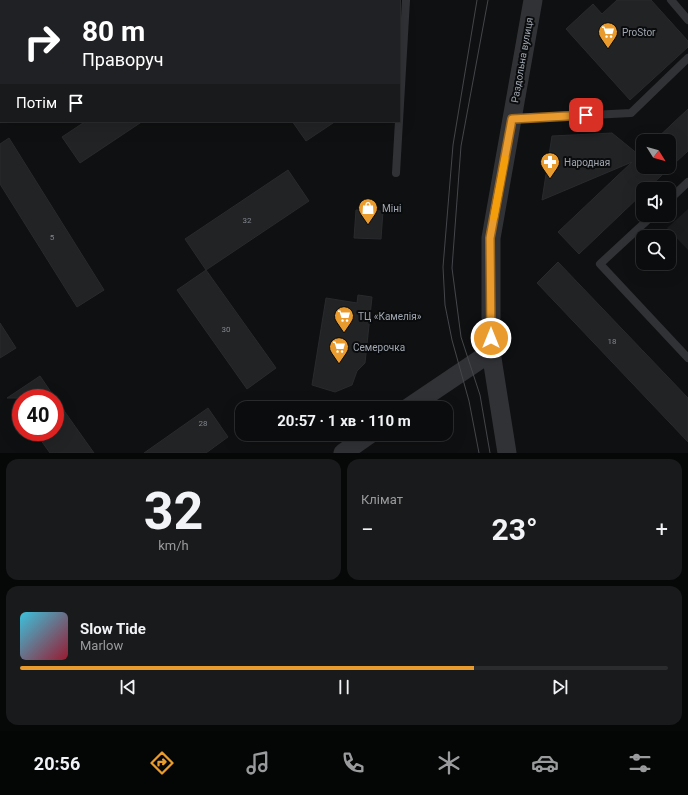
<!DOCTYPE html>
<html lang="uk">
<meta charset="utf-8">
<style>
:root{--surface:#0b0c0d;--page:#191a1b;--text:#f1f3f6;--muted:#9a9b9d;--line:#2b2c2e;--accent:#ea9b2e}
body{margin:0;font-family:Roboto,sans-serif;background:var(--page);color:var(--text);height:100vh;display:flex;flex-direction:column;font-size:15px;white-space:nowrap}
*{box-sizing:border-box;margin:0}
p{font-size:13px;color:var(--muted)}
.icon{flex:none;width:22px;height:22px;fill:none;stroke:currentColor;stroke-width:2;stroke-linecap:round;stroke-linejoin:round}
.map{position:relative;height:453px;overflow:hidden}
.details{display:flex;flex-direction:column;gap:6px;padding:6px;background:#060707;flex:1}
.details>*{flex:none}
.hud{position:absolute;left:0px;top:0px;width:400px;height:122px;box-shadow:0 4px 16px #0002,0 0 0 1px var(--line);background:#202124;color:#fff;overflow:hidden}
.needle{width:26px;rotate:127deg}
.tools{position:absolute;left:636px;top:134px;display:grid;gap:8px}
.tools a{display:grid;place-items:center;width:40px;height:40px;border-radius:8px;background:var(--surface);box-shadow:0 4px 16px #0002,0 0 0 1px var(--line);font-size:20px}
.speed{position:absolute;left:12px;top:389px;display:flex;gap:8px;font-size:20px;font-weight:700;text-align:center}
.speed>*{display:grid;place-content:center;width:52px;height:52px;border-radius:50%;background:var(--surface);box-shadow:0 4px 16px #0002,0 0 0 1px var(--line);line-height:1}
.speed .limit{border:6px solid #d22;background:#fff;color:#111}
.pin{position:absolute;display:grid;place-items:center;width:34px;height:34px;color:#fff;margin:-17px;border-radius:8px;box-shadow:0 2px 6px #0006}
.me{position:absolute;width:44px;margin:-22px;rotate:0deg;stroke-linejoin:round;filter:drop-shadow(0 0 3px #0008)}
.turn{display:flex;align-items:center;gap:14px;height:84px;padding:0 16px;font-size:18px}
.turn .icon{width:52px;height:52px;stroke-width:2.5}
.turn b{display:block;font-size:28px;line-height:34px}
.then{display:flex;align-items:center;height:38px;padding:0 16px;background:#0003;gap:8px;font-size:15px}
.big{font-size:30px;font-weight:700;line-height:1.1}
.details .card{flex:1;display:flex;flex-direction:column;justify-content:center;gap:6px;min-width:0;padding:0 14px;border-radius:12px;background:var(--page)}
.details .dial{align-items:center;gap:0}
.dial b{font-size:52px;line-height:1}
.song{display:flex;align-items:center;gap:12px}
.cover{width:48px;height:48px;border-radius:6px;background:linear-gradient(135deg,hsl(190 70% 55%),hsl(350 70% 35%))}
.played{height:4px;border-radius:2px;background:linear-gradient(90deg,var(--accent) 70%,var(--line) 70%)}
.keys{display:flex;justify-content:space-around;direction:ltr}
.heat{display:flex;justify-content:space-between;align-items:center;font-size:22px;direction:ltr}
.details .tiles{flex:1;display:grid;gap:6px;grid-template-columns:1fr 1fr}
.card:last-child{grid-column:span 2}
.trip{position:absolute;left:235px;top:401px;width:218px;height:40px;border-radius:12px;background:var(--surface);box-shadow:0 4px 16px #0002,0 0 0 1px var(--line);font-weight:700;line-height:40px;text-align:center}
.menu{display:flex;height:64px;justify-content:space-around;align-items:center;background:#040505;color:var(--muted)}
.menu .icon{width:28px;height:28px}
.menu .on{color:var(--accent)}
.menu b{font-size:18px;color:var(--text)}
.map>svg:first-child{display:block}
.built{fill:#1b1c1e}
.building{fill:#222325;stroke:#292a2d}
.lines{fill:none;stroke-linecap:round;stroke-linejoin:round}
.service{stroke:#313236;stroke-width:8}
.minor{stroke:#313236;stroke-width:15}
.tertiary{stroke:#313236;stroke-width:19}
.tram{stroke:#44464a;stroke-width:1}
.route-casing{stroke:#98651e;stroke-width:10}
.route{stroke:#ea9b2e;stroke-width:7}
.slow{stroke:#f59e0b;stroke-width:7}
.labels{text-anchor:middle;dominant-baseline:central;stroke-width:4;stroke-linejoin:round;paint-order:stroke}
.number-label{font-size:8px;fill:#80858d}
.poi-label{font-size:10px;fill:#a1a7b1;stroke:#0a0b0c;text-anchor:start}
.street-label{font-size:10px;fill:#a1a7b1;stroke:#0a0b0c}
</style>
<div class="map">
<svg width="688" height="453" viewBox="0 0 688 453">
<rect width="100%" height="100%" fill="#0f1011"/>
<path class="built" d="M688 209V250L667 228Z"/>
<path class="building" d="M617 0H651L688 41V47L630 100 566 29 593 4 602 14Z
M688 109V151L647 189H643V193L579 254 558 232 632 162 542 200 552 136 612 133 639 155 643 152V167H669V141H654Z
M86 121H143L80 163 62 137Z
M292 121H336L306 141Z
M9 138 104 290 77 307 0 184V144Z
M288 170 309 201 206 270 185 239Z
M356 210 383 211 381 239 354 238Z
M558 262 688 398V442L537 283Z
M206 270 276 368 247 389 177 290Z
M358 295 372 297 365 363 357 371 352 385 335 392 312 385 326 298 357 303Z
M0 323 16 348 0 358Z
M40 376 55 398 94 453H50L35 432H55V398H7Z
M208 408 228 437 206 453H144Z"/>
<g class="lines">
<path class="service" d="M671 0 688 20
M512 119 631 113 688 58
M396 173 406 0
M669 200 688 182
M653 215 600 264 688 358"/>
<path class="minor" d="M17 1V0
M0 82 1 77"/>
<path class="tertiary" d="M408 408 491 352
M343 453 370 434
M507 453 491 352V238L533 0"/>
<path class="tram" d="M477 0 453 145 443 267 445 305 452 340 469 401 479 453
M488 0 461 146 452 268 461 337 480 395 490 453"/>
</g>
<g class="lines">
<defs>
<path id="route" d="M491 338 490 238 512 119 586 115"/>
</defs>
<use href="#route" class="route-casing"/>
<use href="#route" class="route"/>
<path class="slow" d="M494 217 505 159"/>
</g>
<defs>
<symbol id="supermarket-pin" viewBox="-11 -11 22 30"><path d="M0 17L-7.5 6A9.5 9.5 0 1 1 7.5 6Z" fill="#ea9b2e" stroke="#0a0b0c"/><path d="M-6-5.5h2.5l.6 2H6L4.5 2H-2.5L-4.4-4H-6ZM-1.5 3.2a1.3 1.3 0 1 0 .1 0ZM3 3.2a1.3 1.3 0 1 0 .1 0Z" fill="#fff"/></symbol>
<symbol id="pharmacy-pin" viewBox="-11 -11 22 30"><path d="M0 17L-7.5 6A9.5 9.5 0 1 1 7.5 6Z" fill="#ea9b2e" stroke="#0a0b0c"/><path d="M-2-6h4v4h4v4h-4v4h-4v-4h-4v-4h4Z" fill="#fff"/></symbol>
<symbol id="shop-pin" viewBox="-11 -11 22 30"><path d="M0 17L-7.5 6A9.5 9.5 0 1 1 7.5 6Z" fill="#ea9b2e" stroke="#0a0b0c"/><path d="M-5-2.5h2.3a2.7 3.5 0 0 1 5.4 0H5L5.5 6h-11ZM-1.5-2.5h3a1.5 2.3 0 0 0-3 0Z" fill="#fff"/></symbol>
</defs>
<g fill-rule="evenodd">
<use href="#supermarket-pin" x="597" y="21" width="22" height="30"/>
<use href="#pharmacy-pin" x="539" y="151" width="22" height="30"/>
<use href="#shop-pin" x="357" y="197" width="22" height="30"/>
<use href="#supermarket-pin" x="333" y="305" width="22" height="30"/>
<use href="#supermarket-pin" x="328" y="336" width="22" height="30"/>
</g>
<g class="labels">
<g class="number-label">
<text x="247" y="220">32</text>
<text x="52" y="237">5</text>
<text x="226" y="329">30</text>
<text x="612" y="341">18</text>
<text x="203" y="423">28</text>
</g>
<g class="poi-label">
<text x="622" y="32">ProStor</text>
<text x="564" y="162">Народная</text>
<text x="382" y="208">Міні</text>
<text x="358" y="316">ТЦ «Камелія»</text>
<text x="353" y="347">Семерочка</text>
</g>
<g class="street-label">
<text transform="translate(522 60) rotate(-80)">Раздольна вулиця</text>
</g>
</g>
</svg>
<div class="tools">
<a><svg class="needle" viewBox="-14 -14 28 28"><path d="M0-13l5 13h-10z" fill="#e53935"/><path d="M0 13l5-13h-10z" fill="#9a9b9d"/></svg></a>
<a><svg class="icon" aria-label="sound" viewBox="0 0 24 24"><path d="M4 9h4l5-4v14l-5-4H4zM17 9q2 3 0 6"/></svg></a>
<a><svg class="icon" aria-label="search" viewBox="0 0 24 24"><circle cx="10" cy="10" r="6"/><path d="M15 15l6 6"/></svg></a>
</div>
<div class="speed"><div class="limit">40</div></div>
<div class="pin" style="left:586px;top:115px;background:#d93025"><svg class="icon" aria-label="arrive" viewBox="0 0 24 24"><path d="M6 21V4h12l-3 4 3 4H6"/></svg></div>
<svg class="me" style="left:491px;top:338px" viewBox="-20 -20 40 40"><circle r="17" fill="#ea9b2e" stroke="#fff" stroke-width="3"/><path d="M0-11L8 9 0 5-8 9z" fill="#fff"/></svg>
<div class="trip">20:57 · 1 хв · 110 m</div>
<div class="hud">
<div class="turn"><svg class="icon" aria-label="right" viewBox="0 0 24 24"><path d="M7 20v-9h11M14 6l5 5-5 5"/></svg><div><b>80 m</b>Праворуч</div></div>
<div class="then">Потім<svg class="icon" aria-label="arrive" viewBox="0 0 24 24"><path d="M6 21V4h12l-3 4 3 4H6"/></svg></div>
</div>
</div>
<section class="details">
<div class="tiles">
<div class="card dial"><b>32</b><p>km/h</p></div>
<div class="card"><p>Клімат</p>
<div class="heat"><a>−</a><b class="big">23°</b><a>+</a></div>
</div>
<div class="card">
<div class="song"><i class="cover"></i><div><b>Slow Tide</b><p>Marlow</p></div></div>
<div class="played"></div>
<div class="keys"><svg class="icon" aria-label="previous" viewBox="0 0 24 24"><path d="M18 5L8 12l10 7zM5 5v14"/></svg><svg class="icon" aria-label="pause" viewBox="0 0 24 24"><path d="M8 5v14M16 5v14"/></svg><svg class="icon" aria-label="next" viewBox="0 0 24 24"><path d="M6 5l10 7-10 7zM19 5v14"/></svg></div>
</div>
</div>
</section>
<nav class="menu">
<b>20:56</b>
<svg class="icon on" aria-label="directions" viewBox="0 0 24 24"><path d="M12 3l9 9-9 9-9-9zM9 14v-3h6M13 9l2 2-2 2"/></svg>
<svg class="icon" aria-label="music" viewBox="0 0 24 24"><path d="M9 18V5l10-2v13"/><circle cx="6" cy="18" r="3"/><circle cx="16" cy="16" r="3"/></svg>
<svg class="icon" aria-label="phone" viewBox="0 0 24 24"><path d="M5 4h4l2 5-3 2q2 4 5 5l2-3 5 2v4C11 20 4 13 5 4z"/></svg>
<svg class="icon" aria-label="climate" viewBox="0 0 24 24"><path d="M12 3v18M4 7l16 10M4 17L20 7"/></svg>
<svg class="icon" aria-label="car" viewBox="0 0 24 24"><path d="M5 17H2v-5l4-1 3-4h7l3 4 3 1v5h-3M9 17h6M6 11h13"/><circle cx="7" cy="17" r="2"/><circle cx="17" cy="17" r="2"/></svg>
<svg class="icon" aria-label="filters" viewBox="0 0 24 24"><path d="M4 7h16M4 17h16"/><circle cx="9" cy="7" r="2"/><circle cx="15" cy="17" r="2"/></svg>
</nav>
